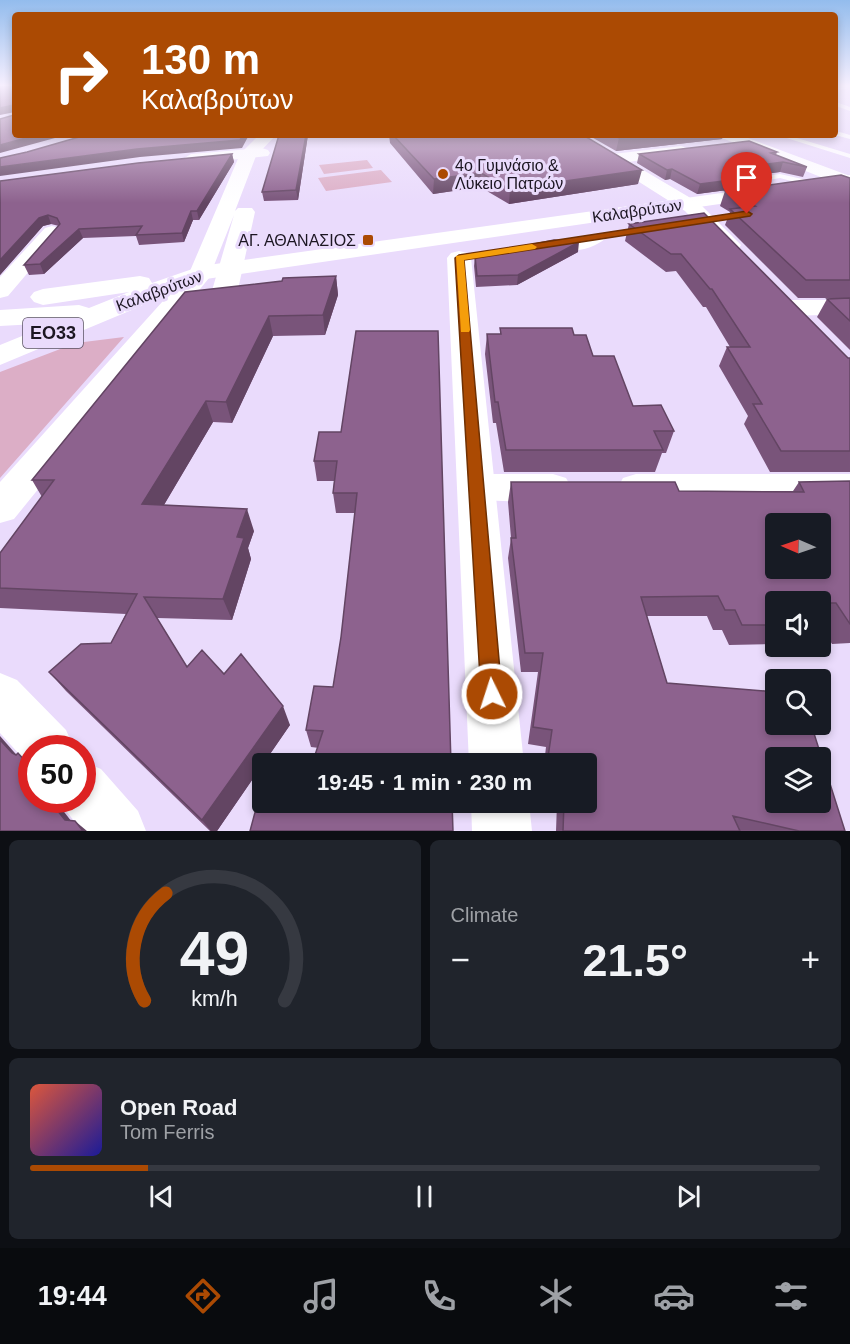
<!DOCTYPE html>
<meta charset="utf-8">
<style>
:root{--surface:#171b24;--page:#20242c;--text:#f1f3f6;--muted:#9ea1a6;--line:#363941;--accent:#ab4a03}
body{margin:0;font-family:Helvetica,sans-serif;background:var(--page);color:var(--text);height:100vh;display:flex;flex-direction:column;font-size:22px;white-space:nowrap}
*{box-sizing:border-box;margin:0}
p{font-size:20px;color:var(--muted)}
.icon{flex:none;width:33px;height:33px;fill:none;stroke:currentColor;stroke-width:2;stroke-linecap:round;stroke-linejoin:round}
.map{position:relative;height:831px;overflow:hidden}
.sheet{display:flex;flex-direction:column;gap:9px;padding:9px;background:#0d0f14;flex:1}
.sheet>*{flex:none}
.banner{position:absolute;left:12px;top:12px;width:826px;height:126px;border-radius:6px;box-shadow:0 3px 9px #0003;background:#ab4a03;color:#fff;overflow:hidden}
.needle{width:39px;rotate:272deg}
.buttons{position:absolute;left:765px;top:513px;display:grid;gap:12px}
.buttons a{display:grid;place-items:center;width:66px;height:66px;border-radius:6px;background:var(--surface);box-shadow:0 3px 9px #0003;font-size:30px}
.speed{position:absolute;left:18px;top:735px;display:flex;gap:12px;font-size:30px;font-weight:700;text-align:center}
.speed>*{display:grid;place-content:center;width:78px;height:78px;border-radius:50%;background:var(--surface);box-shadow:0 3px 9px #0003;line-height:1}
.speed .limit{border:9px solid #d22;background:#fff;color:#111}
.pin{position:absolute;display:grid;place-items:center;width:51px;height:51px;color:#fff;margin:-62px -26px;border-radius:50% 50% 50% 0;rotate:-45deg;box-shadow:0 0 6px #0007}
.pin .icon{rotate:45deg}
.me{position:absolute;width:66px;margin:-33px;rotate:356deg;stroke-linejoin:round;filter:drop-shadow(0 0 4px #0008)}
.turn{display:flex;align-items:center;gap:21px;height:126px;padding:0 30px;font-size:27px}
.turn .icon{width:78px;height:78px;stroke-width:2.5}
.turn b{display:block;font-size:42px;line-height:51px}
.big{font-size:45px;font-weight:700;line-height:1.1}
.sheet .card{flex:1;display:flex;flex-direction:column;justify-content:center;gap:9px;min-width:0;padding:0 21px;border-radius:9px;background:var(--page)}
.sheet .dial{align-items:center;gap:0}
.dial svg{height:156px;overflow:visible;fill:none;stroke:var(--line);stroke-width:7;stroke-linecap:round;text-anchor:middle}
.dial text{fill:var(--text);stroke:none}
.song{display:flex;align-items:center;gap:18px}
.cover{width:72px;height:72px;border-radius:9px;background:linear-gradient(135deg,hsl(10 70% 55%),hsl(240 70% 35%))}
.played{height:6px;border-radius:3px;background:linear-gradient(90deg,var(--accent) 15%,var(--line) 15%)}
.keys{display:flex;justify-content:space-around;direction:ltr}
.heat{display:flex;justify-content:space-between;align-items:center;font-size:33px;direction:ltr}
.sheet .tiles{flex:1;display:grid;gap:9px;grid-template-columns:1fr 1fr}
.card:last-child{grid-column:span 2}
.trip{position:absolute;left:252px;top:753px;width:345px;height:60px;border-radius:6px;background:var(--surface);box-shadow:0 3px 9px #0003;font-weight:700;line-height:60px;text-align:center}
.tab-bar{display:flex;height:96px;justify-content:space-around;align-items:center;background:#090b0e;color:var(--muted)}
.tab-bar .icon{width:42px;height:42px}
.tab-bar .active{color:var(--accent)}
.tab-bar b{font-size:27px;color:var(--text)}
.map>svg:first-child{display:block}
.green{fill:#dcaec6}
.lines{fill:none;stroke-linecap:round;stroke-linejoin:round}
.lane{fill:#fff;fill-rule:evenodd}
.street{fill:#fff;fill-rule:evenodd}
.secondary{fill:#fff;fill-rule:evenodd}
.primary{fill:#fff;fill-rule:evenodd}
.wall{fill:#79547a}
.shaded-wall{fill:#634563}
.building{fill:#8d628e;stroke:#634563;stroke-width:1.5;fill-rule:evenodd}
.route{fill:#ab4a03;stroke:#6f3002;stroke-width:1.5}
.slow{fill:#f59e0b}
.poi-dot{fill:#ab4a03;stroke:#eadbfc;stroke-width:2}
.labels{text-anchor:middle;dominant-baseline:central;stroke-width:6;stroke-linejoin:round;paint-order:stroke}
.far-poi-label{font-size:16px;fill:#1c1622;stroke:#eadbfc;text-anchor:start}
.far-street-label{font-size:16px;fill:#1c1622;stroke:#eadbfc}
.shield{fill:#eadbfc;stroke:#5a5163;stroke-width:1.5}
.shield-label{font-size:18px;font-weight:bold;fill:#1c1622}
</style>
<div class="map">
<svg width="850" height="831" viewBox="0 0 850 831">
<rect width="100%" height="100%" fill="#eadbfc"/>
<path class="green" d="M367 160 373 168 324 174 319 165Z
M381 170 392 182 326 191 318 178Z
M124 337 0 478V372L76 343Z"/>
<g class="lines">
<path class="lane" d="M836 86H850V88L836 90Z
M836 102 850 107V111L836 106Z
M836 131 850 135V139L835 135Z
M777 135H787L850 154V158Z
M780 174 820 183 821 185 817 188 780 178 758 182 762 194 755 196 750 178Z
M603 233 606 234V238C594 249 567 256 553 246L558 243 585 242Z"/>
<path class="street" d="M720 135H740L850 176V185H841L722 138Z
M681 146 687 148 689 151 687 154 613 164 605 159 613 154Z
M262 148 268 150 270 153 268 156 191 164 183 159 191 154Z
M52 226 59 228 62 232 59 236 8 296 0 298V277L45 228Z
M791 300H850V314L791 316 782 313 778 308 782 303Z
M476 474H553L566 478 571 487 566 496C543 503 486 503 463 496L458 487 463 478Z
M636 474H850V500H636L623 496 618 487 623 478Z
M0 673 17 680 66 730 74 748H32V767L30 766 0 733Z
M82 761 101 769 138 811 146 831H82L63 807 60 800H82Z"/>
<path class="secondary" d="M259 135H276L256 156 235 211 238 208H252L255 212 237 294 233 299 224 302 215 299 211 294 234 215 209 278 14 519 0 523V482L190 271 240 154Z
M565 135H584L699 203 741 245 738 250 730 252 722 250 685 211Z
M459 251 467 253 471 258 524 764H469L447 258 451 253Z
M471 802H529L532 831H472Z"/>
<path class="primary" d="M850 175V185L206 279 0 365V345L54 323 0 326V310L79 305 89 308 129 292 43 305 34 302 30 297 34 292 43 289 140 276 149 278 152 283 201 266Z"/>
</g>
<path class="wall" d="M308 135 298 200 264 201 262 192Z
M389 135H583L638 184 509 204 480 187 433 194 390 143Z
M588 135H723L722 139 616 151Z
M777 152 776 155 807 167 803 177 780 172 753 175 750 187 697 194 670 179 665 180 637 163 639 154Z
M232 154 234 162 199 220H193L184 242 139 245 136 236 83 238 44 274 29 275 24 265 59 226 51 224 43 226 0 275V181Z
M850 178V350L817 317 827 299 838 298H798L725 225 730 212 720 206 725 191Z
M704 213 848 358H850V472H770L744 424 748 416 719 366 727 347H730L706 307H703L676 271 666 272 625 241 629 224Z
M578 252 517 285 476 287 474 266 475 256Z
M336 276 338 295 325 335 273 336 232 423 213 422 164 505 254 531 248 548 251 559 232 620 157 618 187 667 224 674 290 725 217 831H210L66 691 49 672 111 643 126 614 0 608V553L42 497 32 480 185 292Z
M500 328 574 335 593 356 633 406 674 431 666 453H662L655 472H504L496 423H493L485 354 487 334H500Z
M341 432 451 764 311 747 306 730 333 687 341 637 355 513H336L333 493 334 481H317L314 461Z
M850 481V643L832 644 820 624V602H776V643L775 644 729 645 722 630H713L707 616H647L667 683 845 831H556L557 803 553 802H586V764H544L546 747 528 744 538 672H521L508 558 511 538 508 502 511 482 679 491H793L799 482Z"/>
<path class="shaded-wall" d="M14 105 15 112 0 115V108Z
M37 135H66L0 153V145Z
M243 135H249L242 148 140 157 0 176V167Z
M306 135H308L298 200 296 190Z
M650 135H723L722 139 616 151 619 138Z
M232 154 234 162 199 220 197 211Z
M783 162 780 172 750 176 754 177 750 187 697 194 700 184 751 169 753 166Z
M672 169 670 179 665 180 667 170Z
M642 170 638 184 509 204 510 189Z
M481 173 480 187 433 194 434 179Z
M191 211 193 220 184 242 182 233Z
M48 215 51 224 43 226 0 275V260L39 218Z
M79 229 83 238 44 274 40 264Z
M579 242 578 252 517 285 518 275Z
M336 276 338 295 325 335 323 315Z
M269 316 273 336 232 423 226 402Z
M206 401 213 422 152 525 142 504Z
M247 509 254 531 248 548 251 559 232 620 223 599 237 537Z
M283 706 290 725 217 831H211L202 820Z
M0 736 28 768 12 753 0 740Z
M18 753 32 765V769Z
M49 800H59L58 801 61 808 79 831 65 820Z
M75 821 87 831H83Z"/>
<path class="building" d="M0 86H15V135H37L0 145V119L14 115V105L0 108Z
M86 135H243L240 140 137 149 0 167V158L27 152Z
M279 135H306L296 190 262 192Z
M393 135H583L642 170 510 189 481 173 434 179Z
M613 135H650L619 138Z
M749 141 777 152 771 153 807 167 783 162 753 166 751 169 754 177 700 184 672 169 667 170 639 154Z
M232 154 197 211H191L182 233 136 235 142 226 79 229 40 264 24 265 60 224 57 218 48 215 39 218 0 260V181L138 163Z
M841 175 850 178V280H806L730 209 755 206 725 191Z
M704 213 848 358H850V451H781L753 404H762L727 347H750L712 289H710L681 254H671L629 224Z
M554 240 579 242 518 275 477 276 475 256Z
M336 276 323 315 269 316 226 402 206 401 142 504 247 509 237 537 244 538 223 599 144 597 187 667 202 650 224 674 241 654 283 706 202 820 49 672 81 644 111 643 137 594 0 588V553L54 480H32L185 292 282 281 283 278Z
M850 298V321L827 299Z
M500 328H572L574 335H586L593 356H614L633 406 661 405 674 431H654L663 450H506L498 402H495L487 334H501Z
M356 331H438L451 764H312L323 731 306 730 314 686 333 687 341 637 357 493H333L337 461H314L319 432H341Z
M850 481V624L836 603H820V602H776V625H742L735 610H725L718 596 641 597 667 683 776 692V724H811L845 831H799L733 816 740 831H563L564 802H586V764H547L552 730 533 727 543 653H525L511 538H516L511 482H675L679 491 804 492 799 482ZM776 524H820V568H776ZM776 758H820V802H776Z
M0 740 12 753 16 755 18 753 32 769V800H49L65 820 75 821 83 831H0Z
M296 802H452L453 831H250L257 805Z"/>
<linearGradient id="sky" x2="0" y2="1"><stop stop-color="#93bced"/><stop offset="0.42" stop-color="#f6effe"/><stop offset="1" stop-color="#f6effe" stop-opacity="0"/></linearGradient>
<rect width="850" height="203" fill="url(#sky)"/>
<path class="route" d="M747 211 752 214 750 216 464 260 502 694 499 702 492 705 484 702 481 694 455 258 459 255Z"/>
<path class="slow" d="M532 244 537 247 535 249 464 260 470 330 469 332H461L456 256Z"/>
<g class="poi-dot">
<circle cx="443" cy="174" r="6"/>
<rect x="362" y="234" width="12" height="12" rx="3"/>
</g>
<g class="labels">
<g class="far-poi-label">
<text x="455" y="165">4ο Γυμνάσιο &amp;<tspan x="455" dy="18">Λύκειο Πατρών</tspan></text>
<text x="356" y="240" text-anchor="end">ΑΓ. ΑΘΑΝΑΣΙΟΣ</text>
</g>
<g class="far-street-label">
<text transform="translate(637 211) rotate(-8)">Καλαβρύτων</text>
<text transform="translate(159 291) rotate(-20)">Καλαβρύτων</text>
</g>
<rect class="shield" x="23" y="318" width="60" height="30" rx="4.5"/>
<g class="shield-label">
<text x="53" y="333">ΕΟ33</text>
</g>
</g>
</svg>
<div class="buttons">
<a><svg class="needle" viewBox="-14 -14 28 28"><path d="M0-13l5 13h-10z" fill="#e53935"/><path d="M0 13l5-13h-10z" fill="#9ea1a6"/></svg></a>
<a><svg class="icon" aria-label="sound" viewBox="0 0 24 24"><path d="M4 9h4l5-4v14l-5-4H4zM17 9q2 3 0 6"/></svg></a>
<a><svg class="icon" aria-label="search" viewBox="0 0 24 24"><circle cx="10" cy="10" r="6"/><path d="M15 15l6 6"/></svg></a>
<a><svg class="icon" aria-label="layers" viewBox="0 0 24 24"><path d="M12 4l9 5-9 5-9-5zM3 14l9 5 9-5"/></svg></a>
</div>
<div class="speed"><div class="limit">50</div></div>
<div class="pin" style="left:747px;top:214px;background:#d93025"><svg class="icon" aria-label="arrive" viewBox="0 0 24 24"><path d="M6 21V4h12l-3 4 3 4H6"/></svg></div>
<svg class="me" style="left:492px;top:694px" viewBox="-20 -20 40 40"><circle r="17" fill="#ab4a03" stroke="#fff" stroke-width="3"/><path d="M0-11L8 9 0 5-8 9z" fill="#fff"/></svg>
<div class="trip">19:45 · 1 min · 230 m</div>
<div class="banner">
<div class="turn"><svg class="icon" aria-label="right" viewBox="0 0 24 24"><path d="M7 20v-9h11M14 6l5 5-5 5"/></svg><div><b>130 m</b>Καλαβρύτων</div></div>
</div>
</div>
<section class="sheet">
<div class="tiles">
<div class="card dial"><svg viewBox="0 0 100 80">
<path d="M14 69A42 42 0 1 1 86 69"/>
<path d="M14 69A42 42 0 0 1 25 14" stroke="#ab4a03"/>
<text x="50" y="56" font-size="32" font-weight="700">49</text>
<text x="50" y="72" font-size="11">km/h</text>
</svg></div>
<div class="card"><p>Climate</p>
<div class="heat"><a>−</a><b class="big">21.5°</b><a>+</a></div>
</div>
<div class="card">
<div class="song"><i class="cover"></i><div><b>Open Road</b><p>Tom Ferris</p></div></div>
<div class="played"></div>
<div class="keys"><svg class="icon" aria-label="previous" viewBox="0 0 24 24"><path d="M18 5L8 12l10 7zM5 5v14"/></svg><svg class="icon" aria-label="pause" viewBox="0 0 24 24"><path d="M8 5v14M16 5v14"/></svg><svg class="icon" aria-label="next" viewBox="0 0 24 24"><path d="M6 5l10 7-10 7zM19 5v14"/></svg></div>
</div>
</div>
</section>
<nav class="tab-bar">
<b>19:44</b>
<svg class="icon active" aria-label="directions" viewBox="0 0 24 24"><path d="M12 3l9 9-9 9-9-9zM9 14v-3h6M13 9l2 2-2 2"/></svg>
<svg class="icon" aria-label="music" viewBox="0 0 24 24"><path d="M9 18V5l10-2v13"/><circle cx="6" cy="18" r="3"/><circle cx="16" cy="16" r="3"/></svg>
<svg class="icon" aria-label="phone" viewBox="0 0 24 24"><path d="M5 4h4l2 5-3 2q2 4 5 5l2-3 5 2v4C11 20 4 13 5 4z"/></svg>
<svg class="icon" aria-label="climate" viewBox="0 0 24 24"><path d="M12 3v18M4 7l16 10M4 17L20 7"/></svg>
<svg class="icon" aria-label="car" viewBox="0 0 24 24"><path d="M5 17H2v-5l4-1 3-4h7l3 4 3 1v5h-3M9 17h6M6 11h13"/><circle cx="7" cy="17" r="2"/><circle cx="17" cy="17" r="2"/></svg>
<svg class="icon" aria-label="filters" viewBox="0 0 24 24"><path d="M4 7h16M4 17h16"/><circle cx="9" cy="7" r="2"/><circle cx="15" cy="17" r="2"/></svg>
</nav>
